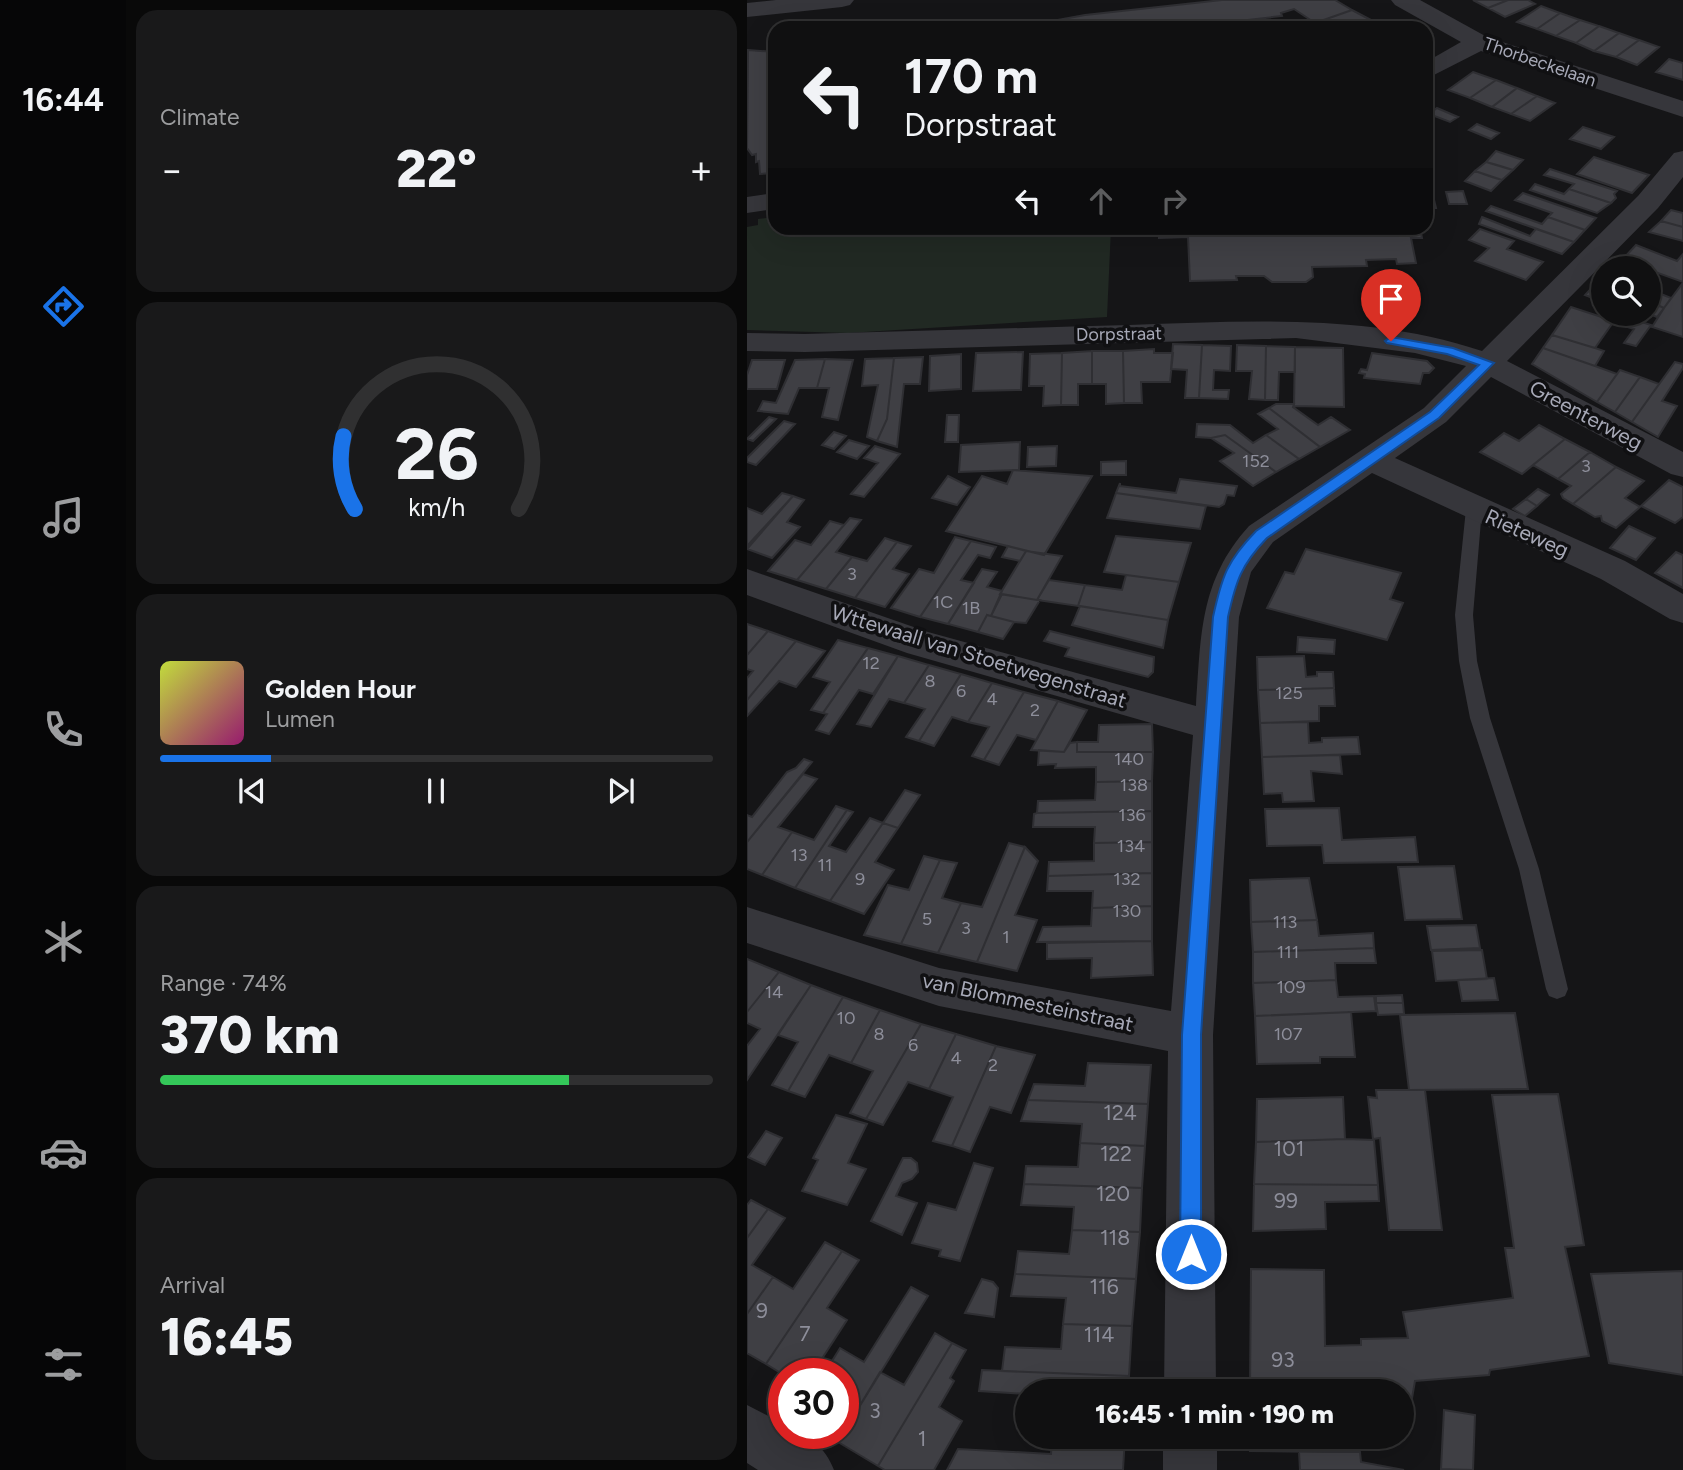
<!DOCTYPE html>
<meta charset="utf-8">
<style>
:root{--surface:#101011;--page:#19191a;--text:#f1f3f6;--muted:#9c9d9f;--line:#303031;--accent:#1a73e8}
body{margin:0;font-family:Figtree,sans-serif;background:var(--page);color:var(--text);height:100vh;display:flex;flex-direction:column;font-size:26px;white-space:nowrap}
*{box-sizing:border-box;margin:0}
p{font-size:23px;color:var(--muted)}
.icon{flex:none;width:38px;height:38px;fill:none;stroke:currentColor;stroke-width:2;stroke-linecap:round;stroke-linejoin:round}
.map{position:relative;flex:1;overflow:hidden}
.panel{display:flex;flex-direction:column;gap:10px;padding:10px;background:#090909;width:621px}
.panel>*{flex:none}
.top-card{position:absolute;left:21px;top:21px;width:665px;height:214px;border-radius:21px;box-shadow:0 7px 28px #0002,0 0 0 2px var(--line);background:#101011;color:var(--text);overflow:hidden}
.controls{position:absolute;left:844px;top:256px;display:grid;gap:14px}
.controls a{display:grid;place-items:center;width:70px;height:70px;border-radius:50%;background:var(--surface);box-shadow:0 7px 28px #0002,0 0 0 2px var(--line);font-size:35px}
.speed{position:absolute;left:21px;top:1358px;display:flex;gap:14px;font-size:35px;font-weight:700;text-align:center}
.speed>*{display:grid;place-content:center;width:91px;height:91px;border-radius:50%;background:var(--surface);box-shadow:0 7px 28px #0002,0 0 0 2px var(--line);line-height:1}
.speed .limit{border:10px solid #d22;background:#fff;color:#111}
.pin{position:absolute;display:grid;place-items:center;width:60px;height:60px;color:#fff;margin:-72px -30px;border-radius:50% 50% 50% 0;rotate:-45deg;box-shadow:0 0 7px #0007}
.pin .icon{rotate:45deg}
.me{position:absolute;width:77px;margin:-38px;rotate:0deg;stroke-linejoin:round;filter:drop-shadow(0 0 5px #0008)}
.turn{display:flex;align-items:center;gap:24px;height:147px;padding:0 21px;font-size:32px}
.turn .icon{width:91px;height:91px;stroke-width:2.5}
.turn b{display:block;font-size:49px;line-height:60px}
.lanes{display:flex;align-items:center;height:66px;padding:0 21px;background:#0003;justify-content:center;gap:35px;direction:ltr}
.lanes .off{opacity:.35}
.big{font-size:52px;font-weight:800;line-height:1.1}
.panel .tile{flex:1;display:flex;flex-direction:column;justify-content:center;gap:10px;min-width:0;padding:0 24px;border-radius:21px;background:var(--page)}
.panel .dial{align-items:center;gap:0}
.dial svg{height:182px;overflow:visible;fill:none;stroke:var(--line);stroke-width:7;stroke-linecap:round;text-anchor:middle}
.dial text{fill:var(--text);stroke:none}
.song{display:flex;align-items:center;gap:21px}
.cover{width:84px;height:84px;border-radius:10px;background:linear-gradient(135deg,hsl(70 70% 55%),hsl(320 70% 35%))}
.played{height:7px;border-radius:4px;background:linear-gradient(90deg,var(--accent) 20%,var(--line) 20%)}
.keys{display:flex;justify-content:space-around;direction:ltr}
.heat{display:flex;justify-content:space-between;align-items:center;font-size:38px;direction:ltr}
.charge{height:10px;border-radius:5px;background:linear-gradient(90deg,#34c759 74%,var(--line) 0)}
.trip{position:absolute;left:268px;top:1379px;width:399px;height:70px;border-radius:35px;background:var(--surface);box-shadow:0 7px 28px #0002,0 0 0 2px var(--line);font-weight:800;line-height:70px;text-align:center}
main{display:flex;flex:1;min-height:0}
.menu{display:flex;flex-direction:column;width:126px;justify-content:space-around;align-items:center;background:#060607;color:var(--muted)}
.menu .icon{width:49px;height:49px}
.menu .selected{color:var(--accent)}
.menu b{font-size:32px;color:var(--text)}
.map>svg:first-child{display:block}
.green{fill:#212923}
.building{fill:#3f3f44;stroke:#2f2f33;stroke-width:2}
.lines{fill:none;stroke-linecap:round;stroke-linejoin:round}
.lane{fill:#36363b;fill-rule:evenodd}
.street{fill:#36363b;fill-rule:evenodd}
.route{fill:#1a73e8;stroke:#114b97;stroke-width:2}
.labels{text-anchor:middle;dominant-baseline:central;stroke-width:7;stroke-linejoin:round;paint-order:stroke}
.far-street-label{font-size:18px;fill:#a7a9b7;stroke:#101012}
.number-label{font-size:18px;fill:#8d8e9a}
.street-label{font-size:21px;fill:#a7a9b7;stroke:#101012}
.near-number-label{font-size:21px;fill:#8d8e9a}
</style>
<main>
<nav class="menu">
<b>16:44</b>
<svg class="icon selected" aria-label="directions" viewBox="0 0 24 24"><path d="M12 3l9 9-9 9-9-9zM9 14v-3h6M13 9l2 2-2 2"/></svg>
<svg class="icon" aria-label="music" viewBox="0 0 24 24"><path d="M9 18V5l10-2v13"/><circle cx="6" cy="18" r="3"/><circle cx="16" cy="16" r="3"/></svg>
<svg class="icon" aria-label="phone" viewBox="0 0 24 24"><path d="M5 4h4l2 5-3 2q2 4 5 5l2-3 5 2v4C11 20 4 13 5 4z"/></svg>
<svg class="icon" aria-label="climate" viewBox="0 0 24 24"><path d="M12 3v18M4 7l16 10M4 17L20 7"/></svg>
<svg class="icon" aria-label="car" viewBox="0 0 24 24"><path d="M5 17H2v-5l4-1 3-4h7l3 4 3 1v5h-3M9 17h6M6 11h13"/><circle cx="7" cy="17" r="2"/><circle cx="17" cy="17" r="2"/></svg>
<svg class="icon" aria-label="filters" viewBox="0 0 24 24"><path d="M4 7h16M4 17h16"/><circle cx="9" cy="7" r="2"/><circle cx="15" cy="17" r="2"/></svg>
</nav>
<section class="panel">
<div class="tile"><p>Climate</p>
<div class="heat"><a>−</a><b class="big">22°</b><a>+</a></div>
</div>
<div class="tile dial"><svg viewBox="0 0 100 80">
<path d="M14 69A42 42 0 1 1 86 69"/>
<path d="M14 69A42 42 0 0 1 9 37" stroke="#1a73e8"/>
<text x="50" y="56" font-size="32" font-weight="700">26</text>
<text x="50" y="72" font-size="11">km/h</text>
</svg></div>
<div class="tile">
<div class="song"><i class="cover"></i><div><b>Golden Hour</b><p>Lumen</p></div></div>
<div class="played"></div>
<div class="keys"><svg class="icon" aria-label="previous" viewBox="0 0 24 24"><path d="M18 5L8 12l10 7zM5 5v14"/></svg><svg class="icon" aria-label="pause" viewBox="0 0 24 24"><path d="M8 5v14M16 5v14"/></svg><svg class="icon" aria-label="next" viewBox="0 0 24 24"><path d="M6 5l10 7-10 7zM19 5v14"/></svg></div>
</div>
<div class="tile"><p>Range · 74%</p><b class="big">370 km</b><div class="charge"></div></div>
<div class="tile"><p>Arrival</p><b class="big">16:45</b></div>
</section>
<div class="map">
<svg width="936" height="1470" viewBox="0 0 936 1470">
<rect width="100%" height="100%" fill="#151517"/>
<path class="green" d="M28 217V228H364L360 317 101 333 0 330V227L11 225V219Z"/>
<path class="building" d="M475 0H588L605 10 568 23 547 9 534 13 535 16 429 28H284L283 25 338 15Z
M726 0H761L741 8Z
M761 0H781L788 4 758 17 741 8Z
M794 6 813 13 790 29 770 22Z
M605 10 639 28H577L568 23Z
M813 13 833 20 809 36 790 29Z
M833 20 852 26 829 43 809 36Z
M852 26 872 33 847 51 829 43Z
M872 33 892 40 869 57 847 51Z
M892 40 912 47 890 65 869 57Z
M1 50 28 52V173L13 174 12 161 9 162V154L5 155 0 148Z
M922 59 936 63V80L909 72Z
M726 72 749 80 723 98 701 90Z
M749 80 770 88 745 107 723 98Z
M770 88 790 96 764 114 745 107Z
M790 96 808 103 783 121 764 114Z
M690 108 711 117 703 122 682 114Z
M730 124 752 133 744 139 722 130Z
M836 127 867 137 854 149 823 139Z
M749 151 776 160 766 170 739 162Z
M847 157 902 175 885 193 830 174Z
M739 162 750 165 766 170 755 180 728 171Z
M803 169 870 191 867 194 869 198 864 203 822 189 827 184 797 175Z
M728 171 745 177 755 180 744 191 718 181Z
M679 175H681L689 208H679Z
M788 184 817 194 822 189 864 203 850 213 783 190Z
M716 191 720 204H702L699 192Z
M776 193 849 218 838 230 801 217 805 213 768 200Z
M744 206 795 224 801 217 838 230 827 242 739 211Z
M924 210 936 213V227L914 221Z
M735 217 783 236 789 229 827 242 815 254 732 224Z
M914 221 936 227V241L902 232Z
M412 228H673L675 238H664L669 263 650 264 649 259 619 260 620 266 565 267 566 277 559 282H525L517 276H489L490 280 443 281 441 237 412 238Z
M733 229 767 241 760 249 796 262 779 280 728 261 742 248 722 240Z
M889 245 930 261 936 254V282L875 260Z
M851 281 856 283V302L838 295Z
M901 282 909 286 904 290 924 298 917 308 901 301Z
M935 284 936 337 905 327 917 308Z
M901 301 917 308 910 317 900 313Z
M824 307 867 321 848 348 805 335Z
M879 317 904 325 889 346 877 343 887 329 874 325Z
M805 335 848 348 857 351 848 366 796 348Z
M426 344 455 345 452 398H438L440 370 424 369Z
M455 345 484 346 483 371 467 370 466 390H482L481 399 452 398Z
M490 345 519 346 518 400 502 399 505 371H489Z
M519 346 548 347V372H532L531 400H518Z
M548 347 596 348 597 407 547 406Z
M796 348 848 366 870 374 850 402 785 364Z
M407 349V353H426L423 382H394L395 403H377L376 351Z
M345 351H376L377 403 359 404V384H345Z
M345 351V384H331V405H314L315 353Z
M276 352 274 390 226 391 229 353Z
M315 353 314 405 296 406 297 386H282L283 354Z
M625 353 680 361 687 368 682 373H676L673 384 617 378 618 374 612 373 614 369 620 370Z
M214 354V389L182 391 183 356Z
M176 357 173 384H157L150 447 130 441 140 419 147 358Z
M147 358 140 419 130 441 120 437 131 385 115 386 118 359Z
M78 359 70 388H52L41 414 11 411 16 401 29 403 48 360Z
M78 359 106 360 91 420 75 417 82 388H67H70Z
M5 360H38L30 389H0V375Z
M928 362 936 364V368L915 401 930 406 911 437 885 422Z
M873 370 893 377 868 412 850 402Z
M893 377 912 384 885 422 868 412Z
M529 404H547L546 407 571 425 584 417 603 430 573 447 522 408Z
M522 408 573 447 552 459 519 435 531 429 511 414Z
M200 415H212L211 442H198Z
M22 417 29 419 6 441 0 439Z
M37 421 48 424 9 465 0 462V458Z
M450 424 483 425 506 443 519 435 552 459 529 472 478 435 464 438 449 437Z
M792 425 818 439 775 474 733 452 757 433 772 441Z
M87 432 99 436 87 449 75 445Z
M478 435 529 472 506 486 473 461 487 453 464 438Z
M818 439 843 452 811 479 786 465Z
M102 440 122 446 110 459 90 452Z
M273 442 272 470 212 472 214 445Z
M128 446 153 454 117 497 104 494 131 463 117 458Z
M310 446 309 466 280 467 281 447Z
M843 452 869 467 826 504 816 498 814 494 824 486 811 479Z
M379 461V475H354V462Z
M869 467 897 481 878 498 893 507 869 528 855 521 854 516 848 517 826 504Z
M266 470 345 476 297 555 199 531 235 476 260 484Z
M201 476 223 487 210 505 185 498Z
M433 479 490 486 487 496 480 495 477 504 472 507 369 493 373 483V486L429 493Z
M922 480 936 487V517L928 523 894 506Z
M791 489 802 495 790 506 779 499Z
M35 493 46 496 0 546V508L15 514Z
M369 493 459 506 453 529 360 518Z
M46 496 57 500 40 522 53 527 25 558 0 549Z
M779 499 790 506 778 516 766 509Z
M103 518 114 520 89 552 105 557 79 589 50 580Z
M83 521 97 525 50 580 21 571 48 540 64 545Z
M882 526 908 538 889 560 863 548Z
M369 536 444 543 432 582 357 572Z
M208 537 224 541 173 617 144 608 172 569 187 573Z
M138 538 150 542 108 598 79 589 105 557 120 561Z
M224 541 249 547 243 558 231 555 214 580 227 583 201 624 173 617Z
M150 542 164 546 146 569 162 574 138 607 108 598Z
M261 546 279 551 273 561 255 557Z
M559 549 654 573 643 599 656 603 640 640 520 608 538 572 547 574Z
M279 551 315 556 290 600 253 594Z
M929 552 936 555V588L908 573Z
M235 569 250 572 240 587 255 591 244 616 240 615 231 632 201 624Z
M379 575 432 582 421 620 331 606 338 585 375 590Z
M302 580 338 585 331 606 290 600Z
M255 594 290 600H293L279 623 267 622 244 616Z
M333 606 421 620 416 648 325 625Z
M240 615 267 622 256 639 231 632Z
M0 624 21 631 0 655Z
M21 631 49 641 0 700V678L6 671 0 669V655Z
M303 631 407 657 406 672 401 677 318 656 322 648 297 641Z
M551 637 588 640 587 654 550 652Z
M91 640 121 648 76 713 64 710 83 682 66 677Z
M49 641 78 651 49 687 32 681 0 716V700Z
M121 648 151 656 126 694 112 690 82 734 69 730 80 714 76 713Z
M151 656 182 665 157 703 142 699 124 727 110 724Z
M557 656 559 677 570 676V672H586L587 688 511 690 510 657Z
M182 665 214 674 172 741 159 737 178 709 157 703Z
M214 674 245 683 221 722 205 717 187 746 172 741Z
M245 683 277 692 237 760 225 756 242 727 221 722Z
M587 688 588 706H572V721L513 723 511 690Z
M277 692 311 701 289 740 270 735 252 765 237 760Z
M311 701 340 710 317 752 284 750Z
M561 722 562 743 575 742V738L611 737 613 754 515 757 513 723Z
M405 724 406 752H330V742H351L352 725Z
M330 742V752H406L405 781 349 782V767L308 768 309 764 291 765 292 750 317 752 323 743Z
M593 755 595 774 564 771 567 801 536 802 535 793 517 794 515 757Z
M57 759 65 762 0 842V815L5 817 40 772 49 768Z
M56 774 70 779 31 827 45 832 15 875 0 869V842Z
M405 781V811L290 813 291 801 348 800 349 782Z
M158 790 173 795 151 828 136 823Z
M89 806 100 810 48 888 15 875 45 832 67 840Z
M592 808 595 840 668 837 671 862 577 863 575 845 520 846 518 809Z
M100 810 106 812 82 846 99 852 123 818 136 823 83 901 48 888Z
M405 811V842L347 843 348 827H286L287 814 290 813Z
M136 823 151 828 128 862 147 870 117 914 83 901Z
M405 842V873L301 876 302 862 347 861V843Z
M262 843 278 847 230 962 191 953 214 903 235 907Z
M278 847 291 861 268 915 290 920 270 971 230 962Z
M177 856 193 860 154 944 117 935 141 885 162 890Z
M193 860 210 863 195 898 214 903 191 953 154 944Z
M707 866 715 919 658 920 651 867Z
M405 873V906L345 908 346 891H300L301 876Z
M562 878 570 920 504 922 503 880Z
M405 906V941L290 942 296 927 344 926 345 908Z
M570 920 572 936 626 933 627 948 506 952 504 922Z
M729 925 733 948 684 950 680 926Z
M405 941 406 975 344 978 345 958 300 959V943Z
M627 948 629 963H588L589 980 506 983V952Z
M735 950 740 979 689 981 685 951Z
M0 959 32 972 0 1012Z
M32 972 64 985 0 1080V1046L13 1029 0 1023V1012Z
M747 978 751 1000 715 1001 711 980Z
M589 980 591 997 627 996 629 1011 508 1016 506 983Z
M64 985 96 997 41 1091 25 1085 51 1042 31 1035Z
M655 995 656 1003H629V996Z
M96 997 133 1010 104 1063 82 1055 58 1097 41 1091Z
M629 1003H656L657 1014 631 1015Z
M133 1010 174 1024 119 1119 103 1113 126 1071 104 1063Z
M604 1012 608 1057H573V1063L510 1064 508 1016Z
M768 1013 781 1089 662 1090 653 1015Z
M174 1024 209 1034 182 1089 161 1082 136 1125 119 1119Z
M209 1034 249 1046 205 1146 186 1141 206 1097 182 1089Z
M249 1046 288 1055 264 1113 243 1107 223 1152 205 1146Z
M341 1063 404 1065 401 1104 281 1100 287 1084 338 1086Z
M629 1090H678L695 1230H642L633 1138 626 1139 621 1097 630 1098Z
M811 1094 837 1245 818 1247 842 1356 743 1370 742 1375 668 1381 664 1404H654V1391H503L504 1269 577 1270 578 1346 614 1345V1339L661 1338 656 1312 766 1298 758 1248H767L745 1095Z
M596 1097 598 1139 509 1142 510 1099Z
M281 1100 401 1104 398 1146 333 1143 335 1124 274 1121Z
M89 1115 120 1124 101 1163 119 1169 100 1205 55 1191 71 1160 66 1158Z
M19 1131 35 1138 18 1165 1 1157Z
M598 1139 627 1140 631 1185 507 1184 509 1142Z
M333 1143 398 1146 395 1188 277 1184 279 1166 331 1167Z
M156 1158H164L170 1163 171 1172 165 1179 155 1183 149 1196 170 1203 155 1235 124 1221Z
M227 1163 246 1168 213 1261 192 1256 194 1250 165 1243 181 1203 209 1210Z
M277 1184 395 1188 393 1232 325 1230 327 1207 274 1205Z
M507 1184 631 1185 632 1201 578 1202 579 1229 506 1231Z
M4 1200 21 1209 0 1238V1205Z
M21 1209 38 1218 5 1265 26 1277 0 1314V1238Z
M325 1230 393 1232 389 1279 268 1274 271 1251 322 1254Z
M78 1242 95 1251 19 1364 0 1353V1314L26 1277 46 1289Z
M95 1251 112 1260 80 1308 100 1320 65 1374 37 1375 19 1364Z
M936 1271V1375L862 1363 844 1274Z
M268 1274 389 1279 385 1326 316 1324 319 1298 264 1296Z
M235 1279 246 1282 251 1288 247 1317 218 1313Z
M164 1287 181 1296 96 1433V1374H77L93 1348 117 1362Z
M316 1324 385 1326 382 1376 255 1371 258 1347 314 1349Z
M188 1333 205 1343 131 1466 91 1442 133 1372 157 1385Z
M205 1343 219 1350 203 1378 207 1381 192 1407 215 1421 187 1470H138L131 1466Z
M235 1370 382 1376 381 1391H280V1394L232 1391Z
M697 1410 728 1415 726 1470 694 1469Z
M305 1437H378L376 1470H200L211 1449 304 1454Z
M503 1437H581L582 1452 503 1451Z
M552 1452H613L614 1462 657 1470H553Z"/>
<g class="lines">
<path class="lane" d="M727 503 735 509 726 615 730 661 743 718 792 869 821 989 818 996 810 999 802 996 799 989 772 869 723 718 712 661 708 615 719 509Z"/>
<path class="street" d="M29 0H107L103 5 95 7 0 17V3Z
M644 0H673L740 37 936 101V117L734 51 679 79V62L714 42 648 5Z
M936 151V177L911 208 760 361 936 452V477L924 474 744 377 699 422 648 458 878 561 936 594V623L923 619 854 579 625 473 526 542 504 572 492 617 466 1035 469 1391H417L421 1051 192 1006 0 943V907L192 968 424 1011 446 735 160 653 0 595V569L181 632 449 706C454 637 452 581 502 526L677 408 719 366 668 353 549 338 58 352 0 351V333L58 334C166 331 274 328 382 325 499 321 622 313 735 351L891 196 927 153Z
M28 193V209L0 213V197Z
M0 1405 37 1424V1433C62 1433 78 1447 87 1470H11L0 1463Z
M416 1437H470V1470H416Z"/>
</g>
<path class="route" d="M644 337 706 348 747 363 692 418 520 538C494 565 489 581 481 617L454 1035V1254L451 1261 444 1264 436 1261 433 1254 435 1035 466 617C475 576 480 561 509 531L683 412 732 365 700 354 640 343 638 341Z"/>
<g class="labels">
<g class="far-street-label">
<text transform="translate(793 62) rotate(19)">Thorbeckelaan</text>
<text transform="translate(372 334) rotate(-1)">Dorpstraat</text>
</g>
<g class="number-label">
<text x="509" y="461">152</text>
<text x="839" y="466">3</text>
<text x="105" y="574">3</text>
<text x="196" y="602">1C</text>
<text x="224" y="608">1B</text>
<text x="124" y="663">12</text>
<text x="183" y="681">8</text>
<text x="214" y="691">6</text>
<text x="542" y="693">125</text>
<text x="245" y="699">4</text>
<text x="288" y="710">2</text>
<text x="382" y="759">140</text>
<text x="387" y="785">138</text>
<text x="385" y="815">136</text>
<text x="384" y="846">134</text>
<text x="52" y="855">13</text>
<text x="78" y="865">11</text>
<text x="113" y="879">9</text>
<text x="380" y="879">132</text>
<text x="380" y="911">130</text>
<text x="180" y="919">5</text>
<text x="538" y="922">113</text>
<text x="219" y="928">3</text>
<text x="259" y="937">1</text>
<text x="541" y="952">111</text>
<text x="544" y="987">109</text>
<text x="27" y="992">14</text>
<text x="99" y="1018">10</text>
<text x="132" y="1034">8</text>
<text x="541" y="1034">107</text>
<text x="166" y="1045">6</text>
<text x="209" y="1058">4</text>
<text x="246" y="1065">2</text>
</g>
<g class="street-label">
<text transform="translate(839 415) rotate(28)">Greenterweg</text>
<text transform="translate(780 533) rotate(24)">Rieteweg</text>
<text transform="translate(232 656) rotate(17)">Wttewaall van Stoetwegenstraat</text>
<text transform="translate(281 1002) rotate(12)">van Blommesteinstraat</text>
</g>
<g class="near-number-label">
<text x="373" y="1112">124</text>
<text x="542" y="1148">101</text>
<text x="369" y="1153">122</text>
<text x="366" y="1193">120</text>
<text x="539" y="1200">99</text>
<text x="368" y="1237">118</text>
<text x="357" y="1286">116</text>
<text x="15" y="1310">9</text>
<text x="58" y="1333">7</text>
<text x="352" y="1334">114</text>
<text x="536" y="1359">93</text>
<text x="128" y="1410">3</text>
<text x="175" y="1438">1</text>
</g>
</g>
</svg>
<div class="controls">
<a><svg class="icon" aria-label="search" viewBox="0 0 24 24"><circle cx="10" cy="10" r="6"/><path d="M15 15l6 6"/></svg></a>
</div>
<div class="speed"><div class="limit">30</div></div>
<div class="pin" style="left:644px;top:341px;background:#d93025"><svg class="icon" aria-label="arrive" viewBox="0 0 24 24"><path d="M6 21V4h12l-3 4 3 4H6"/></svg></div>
<svg class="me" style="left:444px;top:1254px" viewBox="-20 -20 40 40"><circle r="17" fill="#1a73e8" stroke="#fff" stroke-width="3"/><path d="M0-11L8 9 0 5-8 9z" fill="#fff"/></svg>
<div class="trip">16:45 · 1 min · 190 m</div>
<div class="top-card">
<div class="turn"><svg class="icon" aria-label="left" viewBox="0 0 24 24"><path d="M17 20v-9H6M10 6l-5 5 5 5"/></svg><div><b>170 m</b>Dorpstraat</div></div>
<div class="lanes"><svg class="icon" aria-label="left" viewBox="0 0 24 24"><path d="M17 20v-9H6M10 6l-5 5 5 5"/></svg><svg class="icon off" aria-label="ahead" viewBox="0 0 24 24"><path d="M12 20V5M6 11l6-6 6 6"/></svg><svg class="icon off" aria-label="right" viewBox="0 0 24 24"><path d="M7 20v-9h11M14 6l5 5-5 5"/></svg></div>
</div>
</div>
</main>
